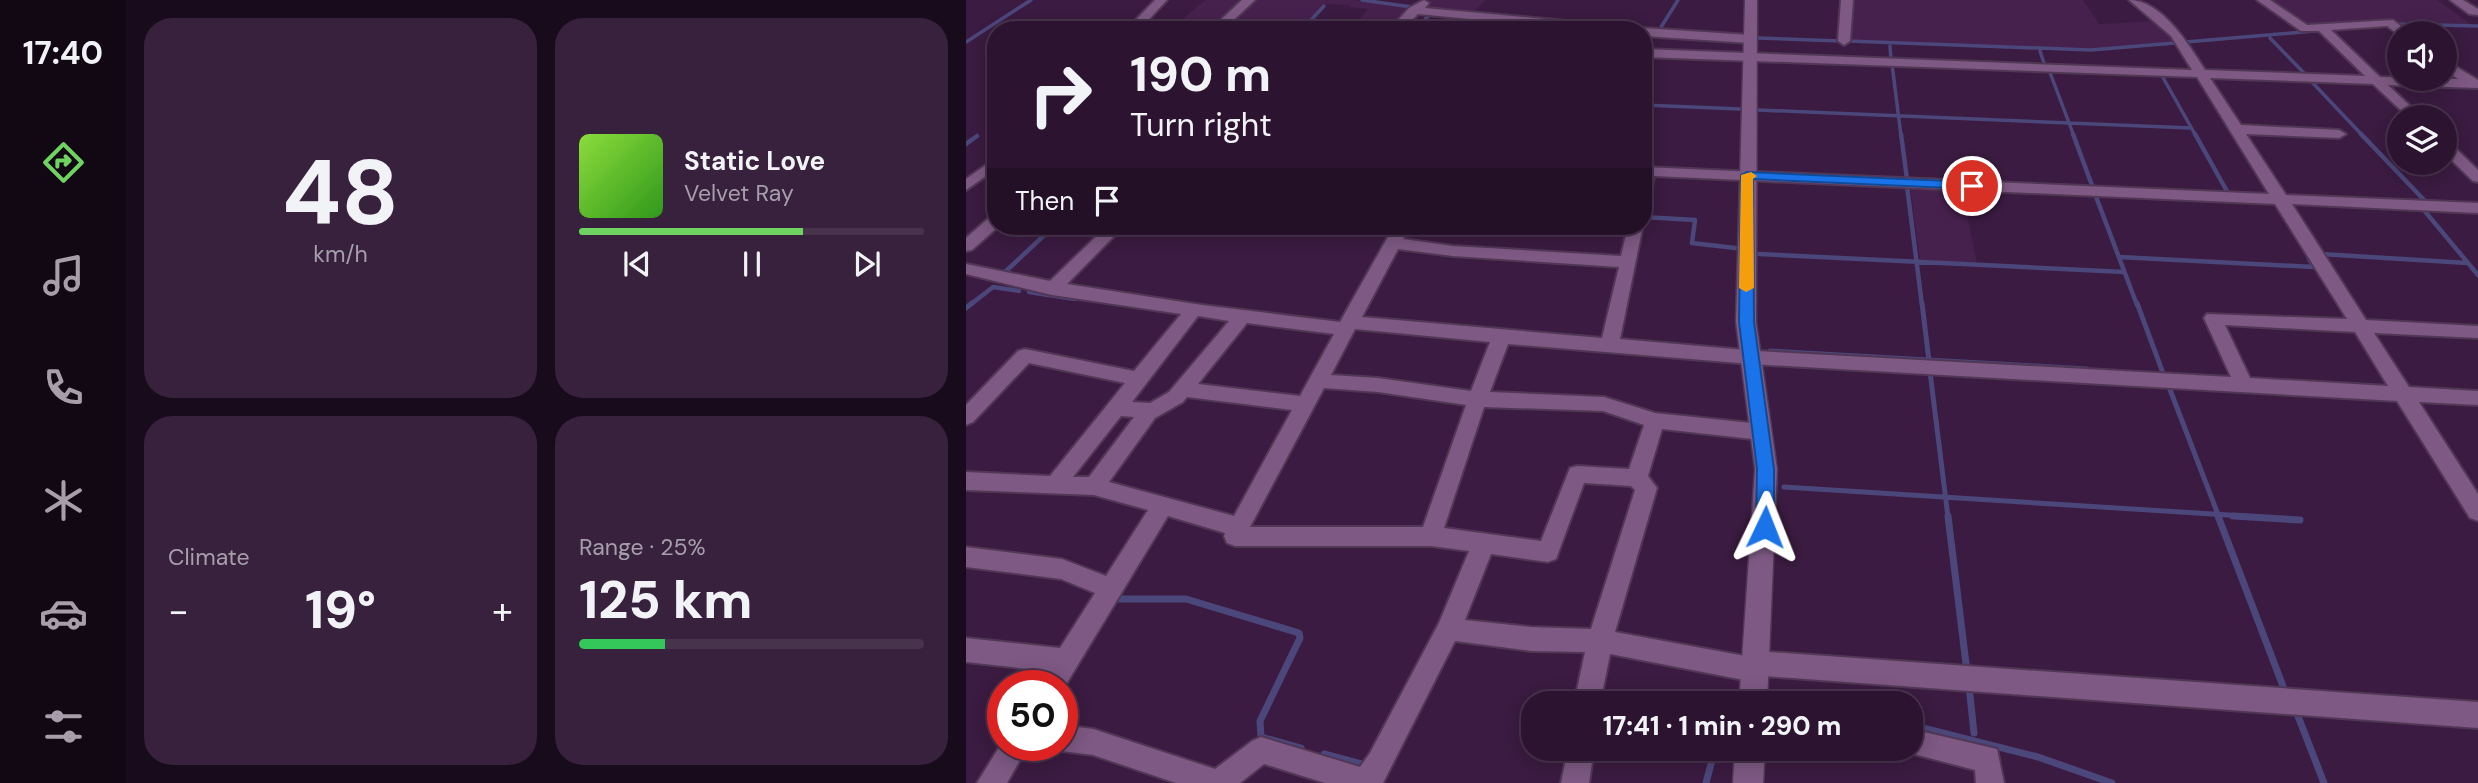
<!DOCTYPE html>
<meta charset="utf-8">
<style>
:root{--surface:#2c1431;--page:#38213d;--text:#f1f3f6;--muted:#a69eab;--line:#48334d;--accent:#6ed360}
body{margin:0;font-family:"DM Sans",sans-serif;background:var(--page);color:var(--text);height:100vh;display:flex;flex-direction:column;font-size:26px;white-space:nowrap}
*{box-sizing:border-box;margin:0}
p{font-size:23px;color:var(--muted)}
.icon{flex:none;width:38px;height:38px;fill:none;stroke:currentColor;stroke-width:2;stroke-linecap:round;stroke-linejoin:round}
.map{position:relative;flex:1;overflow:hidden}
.drawer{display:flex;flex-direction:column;gap:18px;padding:18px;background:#180b1b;width:840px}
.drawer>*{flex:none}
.banner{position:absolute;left:21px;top:21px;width:665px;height:214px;border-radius:28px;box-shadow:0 4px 18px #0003,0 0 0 2px var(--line);background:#2c1431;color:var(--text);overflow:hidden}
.buttons{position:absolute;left:1421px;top:21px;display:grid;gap:14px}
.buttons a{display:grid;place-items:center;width:70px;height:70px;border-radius:50%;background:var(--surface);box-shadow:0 4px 18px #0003,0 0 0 2px var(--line);font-size:35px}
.speed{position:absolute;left:21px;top:670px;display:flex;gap:14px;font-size:35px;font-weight:700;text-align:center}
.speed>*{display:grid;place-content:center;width:91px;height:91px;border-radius:50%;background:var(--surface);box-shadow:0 4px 18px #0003,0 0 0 2px var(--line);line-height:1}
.speed .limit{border:10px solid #d22;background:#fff;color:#111}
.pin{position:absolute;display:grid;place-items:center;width:60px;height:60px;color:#fff;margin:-30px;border:4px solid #fff;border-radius:50%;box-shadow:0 2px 7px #0007}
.me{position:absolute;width:77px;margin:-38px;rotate:2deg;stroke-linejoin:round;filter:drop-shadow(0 0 5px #0008)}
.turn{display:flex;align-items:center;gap:24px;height:147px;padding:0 28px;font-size:32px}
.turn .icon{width:91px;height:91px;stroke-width:2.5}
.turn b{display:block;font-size:49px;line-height:60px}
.then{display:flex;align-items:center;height:66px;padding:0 28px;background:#0003;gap:14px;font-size:26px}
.big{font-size:52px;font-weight:800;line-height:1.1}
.drawer .card{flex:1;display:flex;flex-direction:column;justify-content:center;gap:10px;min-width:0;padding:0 24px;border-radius:28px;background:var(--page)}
.drawer .dial{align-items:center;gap:0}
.dial b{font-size:91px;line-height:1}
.song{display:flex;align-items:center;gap:21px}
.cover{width:84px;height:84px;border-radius:10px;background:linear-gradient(135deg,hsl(90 70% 55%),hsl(110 70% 35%))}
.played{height:7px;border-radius:4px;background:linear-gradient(90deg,var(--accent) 65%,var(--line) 65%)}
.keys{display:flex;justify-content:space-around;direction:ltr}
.heat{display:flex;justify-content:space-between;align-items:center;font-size:38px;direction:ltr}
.charge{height:10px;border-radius:5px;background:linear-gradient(90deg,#34c759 25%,var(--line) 0)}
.drawer .tiles{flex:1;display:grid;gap:18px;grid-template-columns:repeat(2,1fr)}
.trip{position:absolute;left:555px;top:691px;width:402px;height:70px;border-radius:28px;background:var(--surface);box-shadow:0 4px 18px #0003,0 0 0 2px var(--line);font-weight:800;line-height:70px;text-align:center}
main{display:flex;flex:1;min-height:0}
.menu{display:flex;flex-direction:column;width:126px;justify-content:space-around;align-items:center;background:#120814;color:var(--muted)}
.menu .icon{width:49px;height:49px}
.menu .on{color:var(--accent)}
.menu b{font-size:32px;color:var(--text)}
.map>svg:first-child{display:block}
.built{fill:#46214d}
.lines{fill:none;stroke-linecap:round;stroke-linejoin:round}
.stream-far3{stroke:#4b477b;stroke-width:3.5}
.stream-far2{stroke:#4b477b;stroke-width:4.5}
.stream-far1{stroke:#4b477b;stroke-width:5}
.stream{stroke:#4b477b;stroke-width:7}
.minor-casing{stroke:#513755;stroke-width:4}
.secondary-casing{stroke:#513755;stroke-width:3}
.minor{fill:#7d5983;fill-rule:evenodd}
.secondary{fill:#7d5983;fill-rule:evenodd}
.route{fill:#1a73e8;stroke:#114b97;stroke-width:2}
.slow{fill:#f59e0b}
</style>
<main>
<nav class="menu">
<b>17:40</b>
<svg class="icon on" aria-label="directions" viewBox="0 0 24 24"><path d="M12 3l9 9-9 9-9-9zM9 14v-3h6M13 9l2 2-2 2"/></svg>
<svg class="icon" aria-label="music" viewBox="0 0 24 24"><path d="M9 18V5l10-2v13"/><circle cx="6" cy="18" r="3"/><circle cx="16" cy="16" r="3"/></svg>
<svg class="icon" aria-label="phone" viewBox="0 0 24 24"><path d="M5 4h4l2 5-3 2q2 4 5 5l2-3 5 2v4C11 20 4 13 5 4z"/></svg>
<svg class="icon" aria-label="climate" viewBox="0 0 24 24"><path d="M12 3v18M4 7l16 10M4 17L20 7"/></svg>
<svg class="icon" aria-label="car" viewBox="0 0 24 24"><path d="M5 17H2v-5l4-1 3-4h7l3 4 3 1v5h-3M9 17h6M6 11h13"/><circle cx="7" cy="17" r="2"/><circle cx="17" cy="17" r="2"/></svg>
<svg class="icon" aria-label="filters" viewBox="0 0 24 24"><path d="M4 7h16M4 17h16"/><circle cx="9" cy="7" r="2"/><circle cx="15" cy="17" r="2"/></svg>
</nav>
<section class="drawer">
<div class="tiles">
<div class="card dial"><b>48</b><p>km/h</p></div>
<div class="card">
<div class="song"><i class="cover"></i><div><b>Static Love</b><p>Velvet Ray</p></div></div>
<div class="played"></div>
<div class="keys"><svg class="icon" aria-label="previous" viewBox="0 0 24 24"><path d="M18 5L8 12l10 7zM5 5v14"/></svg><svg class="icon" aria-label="pause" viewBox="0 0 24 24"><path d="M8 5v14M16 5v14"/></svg><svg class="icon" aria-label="next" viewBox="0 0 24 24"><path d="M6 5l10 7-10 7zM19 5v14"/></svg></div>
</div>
<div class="card"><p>Climate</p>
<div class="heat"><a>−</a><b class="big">19°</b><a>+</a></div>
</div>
<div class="card"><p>Range · 25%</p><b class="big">125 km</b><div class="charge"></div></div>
</div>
</section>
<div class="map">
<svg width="1512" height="783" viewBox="0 0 1512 783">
<rect width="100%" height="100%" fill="#3b1b41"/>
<path class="built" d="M239 0H281L247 30H204Z
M286 0H387L445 8 423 30H370L376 23 389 24 402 9 383 7 384 5 359 4 340 23 325 22 318 30H252Z
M465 0H520L506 13 453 8Z
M886 0H1117L1133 24 1192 21 1207 35 1208 42 1123 49 884 41Z
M1302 0H1471L1506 25 1429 23 1422 19 1340 27Z
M944 185 996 188 1011 264 954 261Z"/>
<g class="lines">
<path class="stream-far3" d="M396 0 446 7
M1430 24 1512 26
M653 28 667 30
M336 30 358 6
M450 30 464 14
M692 32 712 0
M792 38 874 41
M1304 38 1340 75
M882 41 1125 50 1209 43
M0 42 65 0
M1220 42 1349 31
M924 46 925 60
M1074 51 1079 66
M926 64 935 136
M1083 70 1108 136
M1195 74 1230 136
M1344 80 1397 136
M677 105 774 109
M792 110 1225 128"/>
<path class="stream-far2" d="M935 134 941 179
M1107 134 1127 188
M1229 134 1262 193H1258
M1395 134 1461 203
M0 144 11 136
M941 186 956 305
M1129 194 1171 305
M1457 209 1512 275
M677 217 729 220 726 243 769 248
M793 254 1158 272
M1355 254 1501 263
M1153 257 1348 267 1343 259
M38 273 88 226
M63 292 109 299
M4 305 27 287 53 291"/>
<path class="stream-far1" d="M956 303 963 361
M1171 303 1197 373
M0 308 6 303
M804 351 1121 369
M964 372 982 517
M1203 387 1253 517
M818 487 1294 517"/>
<path class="stream" d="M982 516 1001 672
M1252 516 1320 694
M1267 516 1334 520
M149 599H220L333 633 334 638 294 721 295 737 335 748
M1003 686 1008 733
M1330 711 1358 783
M945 725 1072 757 1146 783
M358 754 399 765
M740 783 749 749"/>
<defs>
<path id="minor" d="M189 0H201L173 30H160Z
M276 0H289L257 30H244Z
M458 0 463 3 459 8 655 26 661 30H616L452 14 436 30H423L443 8Z
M875 0H887L884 41 878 45 872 41Z
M1163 0C1196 0 1223 45 1239 70L1399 76 1353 31H1335L1291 0H1304L1341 25 1427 20 1444 33 1433 35 1421 26 1365 30 1414 77 1492 79 1479 70V60L1512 80V88L1422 85 1456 117H1442L1407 84 1244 78 1275 125 1373 130 1380 134 1373 138 1280 134 1320 195 1512 203V213L1326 204 1400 320 1512 326V338L1408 333 1443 387 1512 391V405L1453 402 1512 494V521L1504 518 1431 401 785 364 542 344 524 392 638 397 689 413 795 424 802 426 805 432 802 438 795 440 696 429 682 476 691 488 649 632 779 656 789 651 1512 702V728L798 676 788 682 644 654 634 704H608L619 652 565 651 489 641 417 783H359L298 764 274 783H210L127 755 96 751 86 746H96V725L127 729 249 769 286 741 295 737 394 767 404 753 473 623 503 551 465 546H269L261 543 258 536 259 533 202 516 96 691V686H72L80 671 0 662V638L94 648 129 593 95 579 0 567V547L96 559 140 576 182 510 128 495 0 490V472L84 476 159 383 63 363 7 422 0 425V405L52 351 59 349 168 371 215 314 86 295 0 274V264L84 281 141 226H158L101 284 236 305 374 322 428 226H444L437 239 487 246 655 256 662 226 677 225 654 339 791 351 1265 377 1238 318 1241 314 1381 319 1309 204 688 176 685 192 677 196V167L1303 194 1231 77 677 57V49L1226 70 1205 36ZM432 249 487 256 653 267 636 338 396 317ZM232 316 263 321 203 392 184 403 166 402ZM281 323 368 334 334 396 232 384ZM1259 325 1389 332 1422 386 1284 378ZM389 329 524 342 505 391 412 378 365 375ZM358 388 412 392 500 405 457 527H284ZM221 397 326 410 268 516 143 482 189 418 217 402ZM518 407 637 411 678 425 663 469 611 466 604 468 575 541 478 528ZM155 416 168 417 123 477H107ZM618 483 665 486 669 490 625 629 565 627 499 620 525 554 582 562 590 559Z
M1484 0H1497L1512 9V15L1503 14Z
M677 28 784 35 790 39 784 43 677 36V30H673Z
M1479 142 1484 143 1512 170V182L1507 181 1479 154Z
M30 158V169L0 190V179Z
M30 215V226H33L6 250 0 251V238L24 217Z
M945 729 1031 749 1038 783H1010L1009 770 936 751 935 749H945Z
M37 741V746H62L41 783H11Z
M602 749H628L623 783H595Z"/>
<path id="secondary" d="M779 0H791L790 322 811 469 801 704H773L789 469 770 322Z
M769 749H799L797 783H767Z"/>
</defs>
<use href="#minor" class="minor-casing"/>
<use href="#secondary" class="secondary-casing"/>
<use href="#minor" class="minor"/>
<use href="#secondary" class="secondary"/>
</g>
<path class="route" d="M781 172 1006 182 1012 186 1006 189 787 179 788 322 808 469V527L805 533 799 535 792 533 790 527 791 469 773 322 775 175Z"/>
<path class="slow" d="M785 172 791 176 787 179 788 288 780 292 773 288 775 175Z"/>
</svg>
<div class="buttons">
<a><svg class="icon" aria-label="sound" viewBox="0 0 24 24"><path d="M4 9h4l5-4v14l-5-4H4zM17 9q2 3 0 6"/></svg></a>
<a><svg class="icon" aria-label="layers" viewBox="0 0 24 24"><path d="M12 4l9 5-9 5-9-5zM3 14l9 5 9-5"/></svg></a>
</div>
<div class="speed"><div class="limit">50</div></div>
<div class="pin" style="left:1006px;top:186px;background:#d93025"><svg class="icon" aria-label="arrive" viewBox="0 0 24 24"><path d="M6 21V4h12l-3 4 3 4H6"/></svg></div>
<svg class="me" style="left:799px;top:527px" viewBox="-20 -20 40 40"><path d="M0-17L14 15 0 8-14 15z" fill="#1a73e8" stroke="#fff" stroke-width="4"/></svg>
<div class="trip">17:41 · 1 min · 290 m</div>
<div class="banner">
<div class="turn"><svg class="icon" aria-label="right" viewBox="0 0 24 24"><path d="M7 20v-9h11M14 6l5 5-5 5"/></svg><div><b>190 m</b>Turn right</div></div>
<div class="then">Then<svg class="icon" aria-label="arrive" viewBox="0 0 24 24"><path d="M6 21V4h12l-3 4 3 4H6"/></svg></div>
</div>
</div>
</main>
